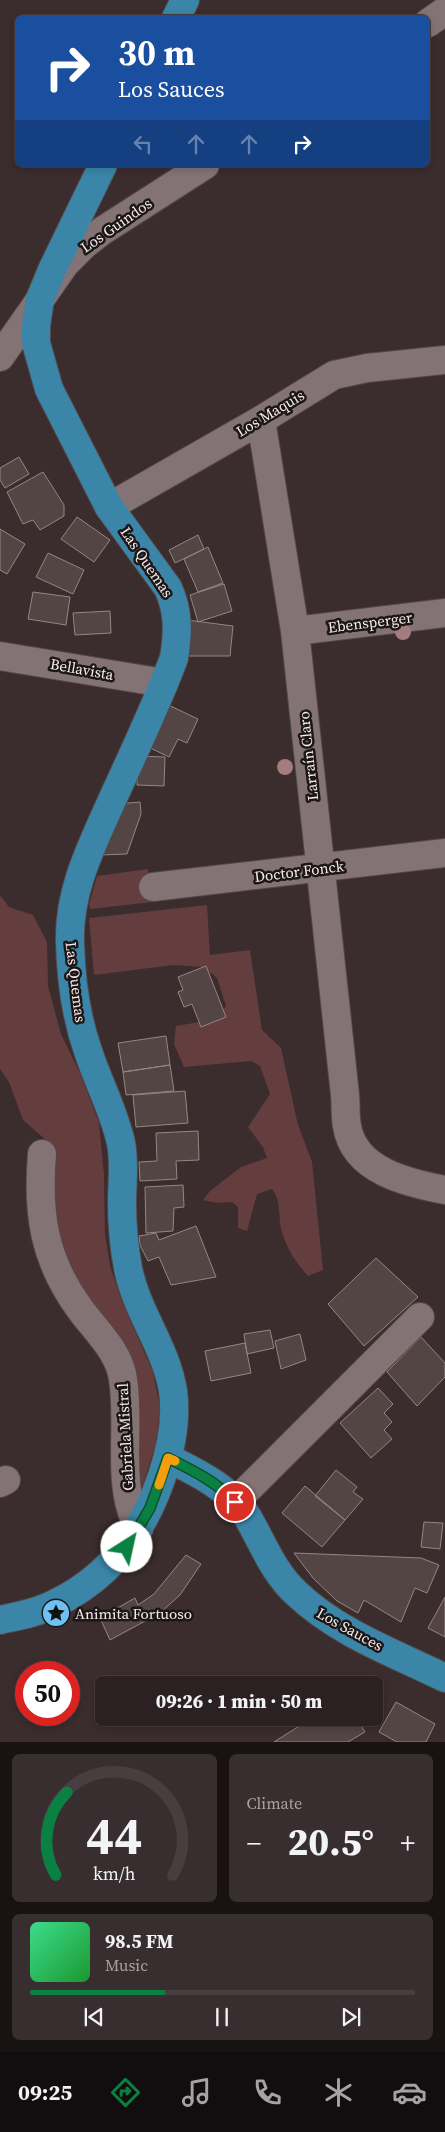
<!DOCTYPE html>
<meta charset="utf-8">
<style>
:root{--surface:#2c2122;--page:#382e2f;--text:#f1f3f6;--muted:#a6a3a5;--line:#483e40;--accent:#0b8043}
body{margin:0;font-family:"Source Serif 4",serif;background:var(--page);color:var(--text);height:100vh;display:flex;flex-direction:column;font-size:19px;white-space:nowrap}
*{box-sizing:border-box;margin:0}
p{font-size:16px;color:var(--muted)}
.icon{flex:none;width:28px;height:28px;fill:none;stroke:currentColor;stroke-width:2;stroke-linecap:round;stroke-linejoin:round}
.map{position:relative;height:1742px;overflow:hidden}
.side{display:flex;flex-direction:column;gap:12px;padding:12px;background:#181213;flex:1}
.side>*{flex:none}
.banner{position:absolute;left:15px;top:15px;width:415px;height:152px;border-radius:8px;box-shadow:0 2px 8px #0003,0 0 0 1px var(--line);background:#1a4fa0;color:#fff;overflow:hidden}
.speed{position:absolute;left:15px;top:1661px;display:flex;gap:10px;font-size:25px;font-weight:700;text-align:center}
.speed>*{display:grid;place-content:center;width:65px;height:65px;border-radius:50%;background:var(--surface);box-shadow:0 2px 8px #0003,0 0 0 1px var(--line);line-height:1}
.speed .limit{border:8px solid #d22;background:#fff;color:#111}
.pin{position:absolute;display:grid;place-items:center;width:42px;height:42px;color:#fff;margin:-21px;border:2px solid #fff;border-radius:50%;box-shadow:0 1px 5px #0007}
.me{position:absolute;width:55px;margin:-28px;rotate:35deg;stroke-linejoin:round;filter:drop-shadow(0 0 4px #0008)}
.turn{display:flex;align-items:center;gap:18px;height:105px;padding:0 20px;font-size:22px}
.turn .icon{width:65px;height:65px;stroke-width:2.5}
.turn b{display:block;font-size:35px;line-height:42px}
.lanes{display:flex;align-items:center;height:48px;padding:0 20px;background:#0003;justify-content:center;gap:25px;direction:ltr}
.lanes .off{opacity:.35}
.big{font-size:38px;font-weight:800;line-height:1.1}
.side .tile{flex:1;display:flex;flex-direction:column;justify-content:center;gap:8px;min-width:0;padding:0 18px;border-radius:8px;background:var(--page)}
.side .dial{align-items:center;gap:0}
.dial svg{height:130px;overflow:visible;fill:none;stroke:var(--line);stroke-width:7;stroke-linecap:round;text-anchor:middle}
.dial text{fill:var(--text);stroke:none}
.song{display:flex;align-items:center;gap:15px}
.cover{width:60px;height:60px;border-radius:8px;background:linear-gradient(135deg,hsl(150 70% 55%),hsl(130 70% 35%))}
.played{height:5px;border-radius:2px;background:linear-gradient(90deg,var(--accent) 35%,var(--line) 35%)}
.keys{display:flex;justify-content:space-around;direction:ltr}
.heat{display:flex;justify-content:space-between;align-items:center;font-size:28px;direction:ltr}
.side .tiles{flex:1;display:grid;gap:12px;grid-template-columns:1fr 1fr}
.tile:last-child{grid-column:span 2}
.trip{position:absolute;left:95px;top:1676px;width:288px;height:50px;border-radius:8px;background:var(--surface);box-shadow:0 2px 8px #0003,0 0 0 1px var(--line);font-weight:800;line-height:50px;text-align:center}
.dock{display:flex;height:80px;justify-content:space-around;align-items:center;background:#120d0e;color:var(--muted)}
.dock .icon{width:35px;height:35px}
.dock .selected{color:var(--accent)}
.dock b{font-size:22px;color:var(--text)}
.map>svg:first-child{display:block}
.green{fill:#643d3f}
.building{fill:#544545;stroke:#968585}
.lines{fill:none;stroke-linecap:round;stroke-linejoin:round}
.minor-casing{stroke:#544848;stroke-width:30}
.major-casing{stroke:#544848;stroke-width:30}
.minor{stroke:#847374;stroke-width:28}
.major{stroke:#3b86a8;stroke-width:28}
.tree{fill:#a47c7e}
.route-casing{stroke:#07532c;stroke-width:12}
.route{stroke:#0b8043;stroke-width:9}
.slow{stroke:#f59e0b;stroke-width:9}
.labels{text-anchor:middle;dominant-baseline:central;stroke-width:5;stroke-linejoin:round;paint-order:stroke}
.street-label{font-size:15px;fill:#f5ebeb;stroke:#1d1617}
.poi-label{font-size:15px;fill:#f5ebeb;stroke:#1d1617;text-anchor:start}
</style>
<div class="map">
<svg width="445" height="1742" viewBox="0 0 445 1742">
<rect width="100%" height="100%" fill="#3b2c2d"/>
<path class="green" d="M148 869 152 902 91 909 89 905 97 876Z
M0 895 9 907 33 915 47 942 48 986 61 1034 81 1075 99 1123 104 1175 105 1234 110 1266 122 1301 153 1372 160 1407 156 1443 141 1491 135 1487 132 1454 139 1394 129 1356 101 1320 75 1276 59 1241 54 1209V1147L23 1120 9 1082 0 1069Z
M207 905 210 955 250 950 262 1030 281 1048 298 1125 312 1162 323 1270 308 1276C297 1264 288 1251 283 1235 277 1220 283 1203 272 1189L257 1194 247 1231 238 1228V1207L232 1202 217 1203 203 1200 210 1191 241 1167 267 1158 263 1147 248 1127 270 1094 260 1066 251 1061 184 1067 174 1044 176 1026 217 1019 226 1006 217 978 203 967 173 965 94 975 89 918Z"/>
<path class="building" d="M19 457 29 474 5 488 0 480V468Z
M43 472 64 505V516L40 530 33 520 23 524 7 492Z
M77 517 110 540 94 562 61 539Z
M0 529 25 544 7 574 0 570Z
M198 535 204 549 175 563 169 550Z
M208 547 223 583 198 592 184 559Z
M48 553 84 570 73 594 36 577Z
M224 584 232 611 198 622 190 595Z
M33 592 70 597 66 625 28 619Z
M110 611 111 633 75 635 73 613Z
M187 620 233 626 230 656H183Z
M162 702 198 719 187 743 178 739 169 757 142 744Z
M138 756 165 757 164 786 137 785Z
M140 802 141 814 127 854 101 855 117 804Z
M206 966 226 1017 201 1027 192 1004 184 1007 178 992 183 990 178 977Z
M166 1036 170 1065 123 1072 118 1043Z
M170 1065 174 1091 126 1095 123 1072Z
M185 1091 188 1123 136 1127 133 1095Z
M198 1131 199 1160 176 1161 177 1179 140 1181 139 1162 157 1161 156 1133Z
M183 1185 184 1207 174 1208 173 1231 146 1233 145 1187Z
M196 1226 216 1277 171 1285 159 1257 148 1261 140 1245 139 1236 156 1233 159 1240Z
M376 1258 418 1297 364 1346 328 1304Z
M270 1330 274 1348 247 1354 244 1334Z
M300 1334 306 1360 281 1369 275 1341Z
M421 1337 445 1363V1377L417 1406 387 1372Z
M245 1343 251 1373 211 1381 205 1351Z
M378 1388 393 1404 384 1413 392 1422 384 1430 392 1439 371 1458 340 1423Z
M336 1470 357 1487 353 1492 363 1499 345 1520 315 1496Z
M305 1486 345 1520 322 1547 282 1513Z
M424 1522 443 1523 440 1549 421 1547Z
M294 1553 421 1558 439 1565 427 1593 415 1588 401 1622 364 1600 358 1613 337 1601 313 1578Z
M186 1555 201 1564 180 1595 160 1613 110 1640 100 1618 135 1598 138 1605 154 1594Z
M445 1597V1637L428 1628Z
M396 1702 435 1724 426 1742H397L379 1732Z
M312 1718H356L365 1732 348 1742H274Z"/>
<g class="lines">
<defs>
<path id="minor" d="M428 23 445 11
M0 357 65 264 84 245 102 231 205 165
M261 420 295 631 345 1095C346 1105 345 1116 347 1126 354 1171 408 1183 445 1190
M109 507 261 420 334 375 367 368 445 360
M295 631 445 613
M0 656 164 683
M153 887 445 853
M42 1154C37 1214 44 1260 80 1309 96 1331 119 1351 123 1379 131 1429 115 1484 139 1529
M0 1483 6 1480
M235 1502 420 1317"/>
<path id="major" d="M176 18 185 0
M168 1458C196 1472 230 1488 247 1516 263 1543 273 1572 296 1593 338 1633 394 1653 445 1678
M0 1620C18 1616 36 1613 52 1605 108 1579 143 1533 162 1476 171 1449 177 1420 173 1391 166 1347 136 1311 128 1268 124 1247 122 1224 122 1203 122 1183 125 1163 121 1143 114 1111 98 1082 88 1051 76 1017 71 979 70 943 68 891 92 845 113 798 134 752 156 706 174 658 178 633 179 612 168 588L109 507 49 389 36 343V326L40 299 52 270 103 165"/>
</defs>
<use href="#minor" class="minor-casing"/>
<use href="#major" class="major-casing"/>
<use href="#minor" class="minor"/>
<use href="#major" class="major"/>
</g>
<g class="tree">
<circle cx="403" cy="632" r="8"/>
<circle cx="285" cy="767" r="8"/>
</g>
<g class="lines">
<defs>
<path id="route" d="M127 1547 150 1508 168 1458C192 1470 217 1482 235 1502"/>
</defs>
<use href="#route" class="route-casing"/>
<use href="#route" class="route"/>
<path class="slow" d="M159 1485 168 1458 175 1461"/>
</g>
<defs>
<symbol id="sight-disc" viewBox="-11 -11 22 22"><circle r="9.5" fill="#6ec2f3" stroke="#1d1617"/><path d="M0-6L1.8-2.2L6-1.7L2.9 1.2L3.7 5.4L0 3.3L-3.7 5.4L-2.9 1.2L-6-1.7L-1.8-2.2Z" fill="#111"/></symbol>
</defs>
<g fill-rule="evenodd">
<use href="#sight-disc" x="40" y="1597" width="32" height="32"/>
</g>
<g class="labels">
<g class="street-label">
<text transform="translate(116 225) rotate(-35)">Los Guindos</text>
<text transform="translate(270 413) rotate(-31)">Los Maquis</text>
<text transform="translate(147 562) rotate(56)">Las Quemas</text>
<text transform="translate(370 622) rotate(-7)">Ebensperger</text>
<text transform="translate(82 669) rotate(10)">Bellavista</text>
<text transform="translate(308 756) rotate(-96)">Larraín Claro</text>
<text transform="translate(299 871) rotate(-7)">Doctor Fonck</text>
<text transform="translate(76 982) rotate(83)">Las Quemas</text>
<text transform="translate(125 1437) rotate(-93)">Gabriela Mistral</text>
<text transform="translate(350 1629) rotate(29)">Los Sauces</text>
</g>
<g class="poi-label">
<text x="75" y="1613">Animita Fortuoso</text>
</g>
</g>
</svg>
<div class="speed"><div class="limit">50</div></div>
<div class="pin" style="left:235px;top:1502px;background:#d93025"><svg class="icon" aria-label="arrive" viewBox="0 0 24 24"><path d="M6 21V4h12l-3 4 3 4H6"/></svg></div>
<svg class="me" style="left:127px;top:1547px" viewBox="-20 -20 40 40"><circle r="19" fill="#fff"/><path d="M0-13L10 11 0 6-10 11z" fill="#0b8043"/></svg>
<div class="trip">09:26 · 1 min · 50 m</div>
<div class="banner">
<div class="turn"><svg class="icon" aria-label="right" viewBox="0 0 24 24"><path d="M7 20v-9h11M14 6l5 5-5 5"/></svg><div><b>30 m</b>Los Sauces</div></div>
<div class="lanes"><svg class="icon off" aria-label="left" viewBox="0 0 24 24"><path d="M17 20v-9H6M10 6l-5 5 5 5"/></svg><svg class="icon off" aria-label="ahead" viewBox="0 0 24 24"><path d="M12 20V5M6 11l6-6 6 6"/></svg><svg class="icon off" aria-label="ahead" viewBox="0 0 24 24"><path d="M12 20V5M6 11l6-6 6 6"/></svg><svg class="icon" aria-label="right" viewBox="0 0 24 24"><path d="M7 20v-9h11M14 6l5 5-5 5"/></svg></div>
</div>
</div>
<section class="side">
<div class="tiles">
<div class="tile dial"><svg viewBox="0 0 100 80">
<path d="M14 69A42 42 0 1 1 86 69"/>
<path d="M14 69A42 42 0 0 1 21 18" stroke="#0b8043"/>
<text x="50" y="56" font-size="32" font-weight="700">44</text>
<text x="50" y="72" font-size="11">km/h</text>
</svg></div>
<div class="tile"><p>Climate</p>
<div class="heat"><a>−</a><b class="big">20.5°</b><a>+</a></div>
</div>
<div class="tile">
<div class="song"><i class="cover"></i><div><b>98.5 FM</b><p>Music</p></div></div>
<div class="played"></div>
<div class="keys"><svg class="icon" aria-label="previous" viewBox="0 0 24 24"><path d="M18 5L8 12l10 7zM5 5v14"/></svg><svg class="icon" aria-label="pause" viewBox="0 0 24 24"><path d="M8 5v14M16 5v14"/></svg><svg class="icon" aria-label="next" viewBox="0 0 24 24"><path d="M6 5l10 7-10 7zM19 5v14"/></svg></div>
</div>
</div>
</section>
<nav class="dock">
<b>09:25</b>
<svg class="icon selected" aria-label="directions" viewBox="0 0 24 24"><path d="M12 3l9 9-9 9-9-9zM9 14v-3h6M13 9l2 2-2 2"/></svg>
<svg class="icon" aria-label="music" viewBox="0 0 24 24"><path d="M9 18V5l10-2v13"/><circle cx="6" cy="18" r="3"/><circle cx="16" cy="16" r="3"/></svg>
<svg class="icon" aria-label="phone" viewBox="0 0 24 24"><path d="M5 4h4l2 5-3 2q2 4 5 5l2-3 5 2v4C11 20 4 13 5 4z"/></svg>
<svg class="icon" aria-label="climate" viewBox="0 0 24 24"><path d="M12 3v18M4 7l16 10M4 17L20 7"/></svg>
<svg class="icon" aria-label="car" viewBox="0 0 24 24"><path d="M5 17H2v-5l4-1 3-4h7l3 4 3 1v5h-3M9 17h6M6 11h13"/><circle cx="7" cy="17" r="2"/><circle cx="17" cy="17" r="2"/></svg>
</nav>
